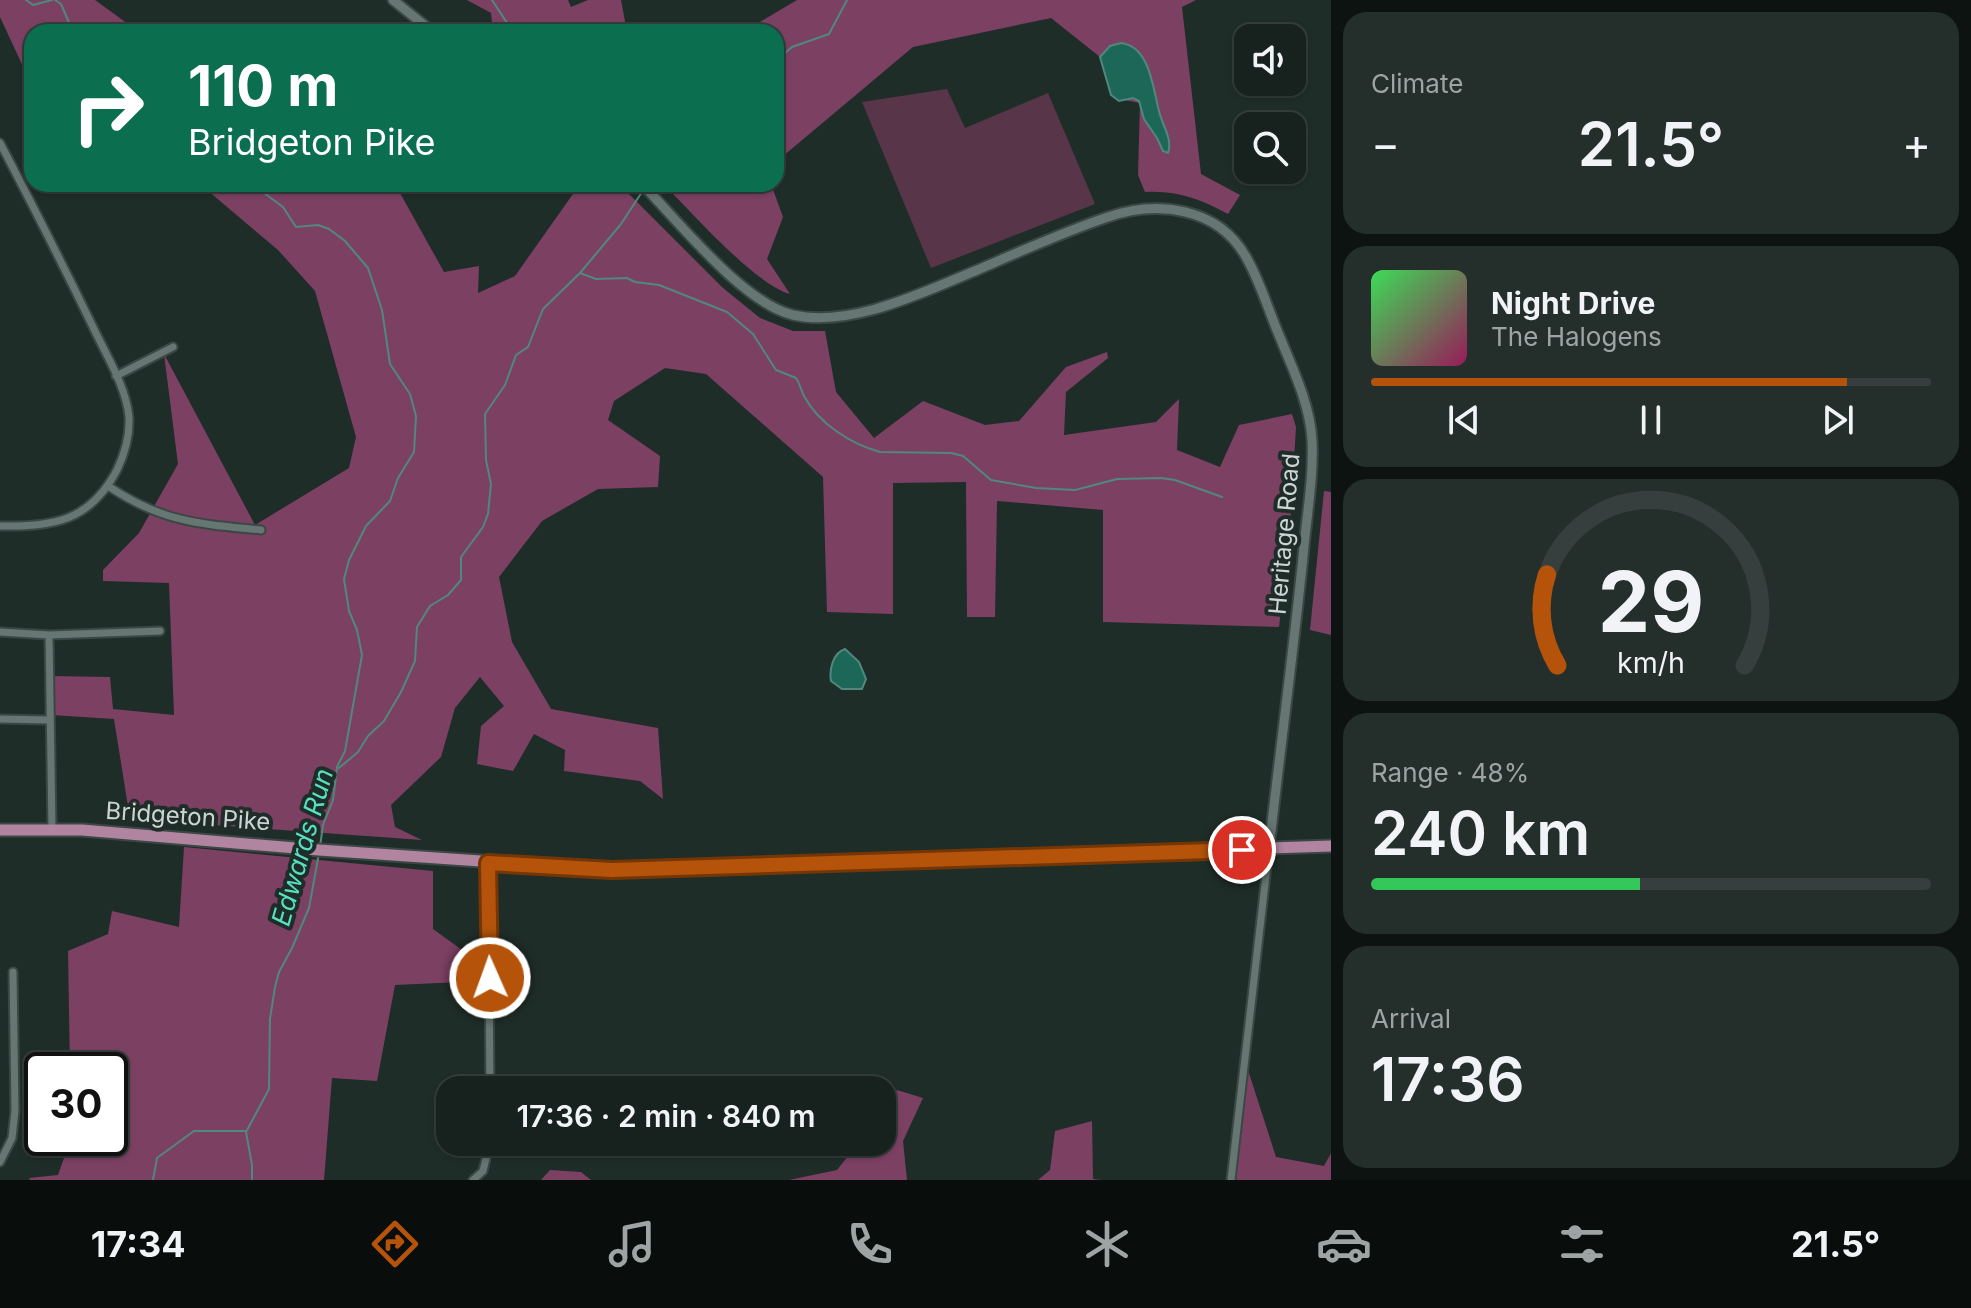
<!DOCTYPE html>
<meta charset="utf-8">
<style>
:root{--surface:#17221f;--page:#242f2c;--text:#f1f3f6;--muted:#9ea4a4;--line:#363f3d;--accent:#b45309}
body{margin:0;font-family:Inter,sans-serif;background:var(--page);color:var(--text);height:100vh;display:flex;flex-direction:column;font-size:30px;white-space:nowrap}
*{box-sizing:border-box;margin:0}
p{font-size:26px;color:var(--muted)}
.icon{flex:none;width:44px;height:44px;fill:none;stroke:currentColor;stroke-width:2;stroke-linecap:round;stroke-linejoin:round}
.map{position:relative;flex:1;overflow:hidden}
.drawer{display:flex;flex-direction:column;gap:12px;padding:12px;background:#0d1311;width:640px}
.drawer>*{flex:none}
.hud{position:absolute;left:24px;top:24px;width:760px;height:168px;border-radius:24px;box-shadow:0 2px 6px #0004,0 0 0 2px var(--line);background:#0b6e4f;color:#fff;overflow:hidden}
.tools{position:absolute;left:1234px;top:24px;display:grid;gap:16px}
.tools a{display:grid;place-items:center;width:72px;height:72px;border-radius:16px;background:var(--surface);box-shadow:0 2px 6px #0004,0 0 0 2px var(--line);font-size:40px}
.speed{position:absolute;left:24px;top:1052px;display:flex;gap:16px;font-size:40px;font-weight:700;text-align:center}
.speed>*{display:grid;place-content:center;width:104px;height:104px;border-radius:50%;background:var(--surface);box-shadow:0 2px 6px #0004,0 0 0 2px var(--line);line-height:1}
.speed .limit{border:4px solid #111;border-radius:12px;background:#fff;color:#111}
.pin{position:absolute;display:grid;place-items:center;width:68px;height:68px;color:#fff;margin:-34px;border:4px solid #fff;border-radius:50%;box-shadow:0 2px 8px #0007}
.me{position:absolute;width:88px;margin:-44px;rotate:358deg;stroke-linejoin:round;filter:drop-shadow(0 0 6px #0008)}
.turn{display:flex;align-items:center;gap:28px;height:168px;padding:0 32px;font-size:36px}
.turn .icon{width:104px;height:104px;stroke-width:2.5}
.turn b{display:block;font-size:56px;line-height:68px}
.big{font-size:60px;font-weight:600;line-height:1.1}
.drawer .widget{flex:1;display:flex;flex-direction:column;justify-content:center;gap:12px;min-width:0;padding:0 28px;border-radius:24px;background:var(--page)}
.drawer .dial{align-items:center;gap:0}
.dial svg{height:208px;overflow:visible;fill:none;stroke:var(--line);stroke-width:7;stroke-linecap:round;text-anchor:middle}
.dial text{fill:var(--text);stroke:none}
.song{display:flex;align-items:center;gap:24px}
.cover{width:96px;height:96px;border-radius:12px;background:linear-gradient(135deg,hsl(130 70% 55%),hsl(330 70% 35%))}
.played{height:8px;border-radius:4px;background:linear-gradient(90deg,var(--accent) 85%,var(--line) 85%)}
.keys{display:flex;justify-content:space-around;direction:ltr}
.heat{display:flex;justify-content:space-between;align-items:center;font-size:44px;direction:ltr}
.charge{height:12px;border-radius:6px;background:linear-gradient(90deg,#34c759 48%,var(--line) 0)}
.trip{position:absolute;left:436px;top:1076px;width:460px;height:80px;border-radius:24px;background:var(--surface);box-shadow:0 2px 6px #0004,0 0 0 2px var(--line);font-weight:600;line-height:80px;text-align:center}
.menu{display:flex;height:128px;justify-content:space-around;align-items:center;background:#090e0c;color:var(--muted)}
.menu .icon{width:56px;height:56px}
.menu .active{color:var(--accent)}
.menu b{font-size:36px;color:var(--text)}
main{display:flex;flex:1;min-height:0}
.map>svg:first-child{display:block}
.green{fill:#593549}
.forest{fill:#7c4063}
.water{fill:#1c6758;stroke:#51887d;stroke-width:2}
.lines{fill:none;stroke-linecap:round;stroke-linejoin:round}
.stream{stroke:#51887d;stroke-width:2}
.minor-casing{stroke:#3b4744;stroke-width:11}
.tertiary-casing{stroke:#3b4744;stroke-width:13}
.primary-casing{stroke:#3b4744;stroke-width:15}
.minor{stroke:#667672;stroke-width:7}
.tertiary{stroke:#667672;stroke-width:9}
.primary{stroke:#b184a0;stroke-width:11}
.route-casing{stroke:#753606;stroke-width:20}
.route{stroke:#b45309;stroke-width:14}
.labels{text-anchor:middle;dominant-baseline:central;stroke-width:8;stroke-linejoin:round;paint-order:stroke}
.street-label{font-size:24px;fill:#ccd5d3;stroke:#1f2d29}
.water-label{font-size:26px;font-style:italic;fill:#57dfc1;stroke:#1f2d29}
</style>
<main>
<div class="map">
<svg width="1331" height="1180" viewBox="0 0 1331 1180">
<rect width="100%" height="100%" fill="#1f2d29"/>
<path class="green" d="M947 89 965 128 1048 93 1095 204 931 268 862 102Z"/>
<path class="forest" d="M0 0H95L139 32H32V86L0 17Z
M467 0H568L571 7 588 0H621L627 32H493L491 13Z
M797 0H1196L1182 7 1201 174 1240 195 1228 214C1201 199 1176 190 1145 192L1138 175 1140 103 1114 98 1100 57 1051 18 913 47 776 162V32H743Z
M200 184H321L327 189 330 184H395L444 272 479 266 478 293 515 276 580 184H619L723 288 760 318 793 331H825L836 392 874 438 923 401 985 425 1019 421 1066 367 1107 352 1108 358 1066 392 1064 435 1156 422 1179 399 1177 450 1220 467 1239 425 1292 414 1296 427 1290 529 1279 627 1103 622V510L997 501 995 617H967L966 482 893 483V614L827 612 823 477 706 374 665 368 614 401 608 420 660 456 658 487 598 489 542 521 499 577 512 642 551 709 658 728 663 799 640 781 564 771 565 750 534 734 513 771 477 764 481 726 504 706 480 677 455 708 441 757 391 805 395 827 422 840 130 819 114 719 51 715 50 676 110 677 113 709 174 715 169 583 103 581V570L139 533 178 464 164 354 255 525 349 468 356 437 315 291 278 250Z
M663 184H771L783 217 767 259 790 294C753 283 693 213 663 184Z
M1324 491 1331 492V635L1310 630Z
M184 847 433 871V929L462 950 483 951 484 981 395 985 377 1081 332 1078 324 1180H30L29 1178 58 1175 71 1138H110V1070H70L68 951 108 934 112 911 179 927Z
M1248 1070 1276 1157 1324 1166 1331 1153V1180H1235Z
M897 1090 923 1098 903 1141 907 1180H789L837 1170 859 1142H882V1111Z
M1092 1121 1093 1179 1102 1180H1038L1050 1170 1055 1131Z
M550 1170 581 1172 591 1180H541Z"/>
<path class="water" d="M1121 43C1150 46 1153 89 1159 111 1162 125 1173 139 1168 153L1163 151 1157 138 1144 119 1139 101 1133 98 1119 101 1111 95 1100 57 1110 46Z
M845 649 859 662 866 679 862 689H842L831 681C829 669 833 653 845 649Z"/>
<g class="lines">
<path class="stream" d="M26 0 33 5 52 0
M55 0 61 4 73 32
M492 0 513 32
M776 75 785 53 792 47 829 34 847 0
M252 184 283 207 296 227 318 225 329 229 345 241 368 268 382 310 390 364 410 394 416 416 414 452 398 478 390 501 366 526 349 560 344 579 349 611 357 630 362 655 345 751 337 767 333 800 323 825 320 847
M580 273 596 279 627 278 635 282 659 285 727 312 753 334 776 370 796 378C800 384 801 390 804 396 819 424 851 444 880 452L951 453 963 456 991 480 1036 488 1075 490 1117 479 1161 478 1175 480 1222 497
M339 768 358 752 368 736 384 721 401 692 415 661 417 627 430 606 448 595 461 580V557L483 527 488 514 491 484 486 460 485 414 505 385 516 355 528 347 543 309 580 273 621 224 642 192
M153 1180 157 1158 194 1131H245
M252 1180V1165L246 1132 269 1089 270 1019 275 987 279 972 292 948 309 908 319 853"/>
<defs>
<path id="minor" d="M0 143C32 204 63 265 93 327 106 355 126 386 129 417 130 436 125 453 117 470 90 521 54 527 0 526
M116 376 173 347
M108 486C162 522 198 524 261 530
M0 632 49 635 160 631
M49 635 52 829
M0 719 49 720
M488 863 490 1090
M0 1162 12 1138 15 1111 13 972
M473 1180 483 1171 490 1142
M1231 1180 1269 849"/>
<path id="tertiary" d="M393 0 433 32
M642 184C679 222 743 303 793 315 851 328 923 292 975 271 1019 252 1063 232 1108 217 1157 200 1218 207 1246 257 1260 281 1268 309 1279 335 1292 367 1310 404 1312 440 1314 478 1306 519 1303 557 1293 654 1280 751 1269 849"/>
<path id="primary" d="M0 830H82L319 850 612 870 1331 846"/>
</defs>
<use href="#minor" class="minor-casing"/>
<use href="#tertiary" class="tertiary-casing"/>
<use href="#primary" class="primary-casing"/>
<use href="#minor" class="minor"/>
<use href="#tertiary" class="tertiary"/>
<use href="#primary" class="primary"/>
</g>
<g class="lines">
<defs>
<path id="route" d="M490 978 488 863 612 870 1242 850"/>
</defs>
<use href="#route" class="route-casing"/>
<use href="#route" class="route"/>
</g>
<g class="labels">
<g class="street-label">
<text transform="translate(1284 534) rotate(-85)">Heritage Road</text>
<text transform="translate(188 816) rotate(4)">Bridgeton Pike</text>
</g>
<g class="water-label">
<text transform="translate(302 847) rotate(-74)">Edwards Run</text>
</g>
</g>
</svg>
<div class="tools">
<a><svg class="icon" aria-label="sound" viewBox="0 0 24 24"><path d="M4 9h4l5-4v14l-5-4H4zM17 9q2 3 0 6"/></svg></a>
<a><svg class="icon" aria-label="search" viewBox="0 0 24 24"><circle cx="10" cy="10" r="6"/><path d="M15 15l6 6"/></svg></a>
</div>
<div class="speed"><div class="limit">30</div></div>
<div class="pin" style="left:1242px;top:850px;background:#d93025"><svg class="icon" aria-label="arrive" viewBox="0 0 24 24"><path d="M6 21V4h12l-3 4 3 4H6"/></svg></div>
<svg class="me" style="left:490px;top:978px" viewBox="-20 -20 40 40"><circle r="17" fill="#b45309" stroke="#fff" stroke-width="3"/><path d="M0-11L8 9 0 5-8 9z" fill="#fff"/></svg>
<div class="trip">17:36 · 2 min · 840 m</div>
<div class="hud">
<div class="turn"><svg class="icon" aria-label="right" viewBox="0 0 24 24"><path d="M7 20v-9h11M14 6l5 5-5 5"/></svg><div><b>110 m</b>Bridgeton Pike</div></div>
</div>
</div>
<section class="drawer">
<div class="widget"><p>Climate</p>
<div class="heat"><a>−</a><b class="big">21.5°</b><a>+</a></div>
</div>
<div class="widget">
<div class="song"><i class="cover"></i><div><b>Night Drive</b><p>The Halogens</p></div></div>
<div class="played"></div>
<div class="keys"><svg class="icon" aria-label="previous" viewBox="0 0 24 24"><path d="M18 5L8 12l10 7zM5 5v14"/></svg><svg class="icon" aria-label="pause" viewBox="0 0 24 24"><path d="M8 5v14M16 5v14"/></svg><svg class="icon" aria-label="next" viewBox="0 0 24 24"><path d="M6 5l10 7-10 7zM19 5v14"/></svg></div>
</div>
<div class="widget dial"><svg viewBox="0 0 100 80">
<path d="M14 69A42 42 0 1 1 86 69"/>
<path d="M14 69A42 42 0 0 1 10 34" stroke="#b45309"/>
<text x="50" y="56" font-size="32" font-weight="700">29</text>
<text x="50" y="72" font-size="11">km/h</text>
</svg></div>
<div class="widget"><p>Range · 48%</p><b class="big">240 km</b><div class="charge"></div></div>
<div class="widget"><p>Arrival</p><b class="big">17:36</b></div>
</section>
</main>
<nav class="menu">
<b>17:34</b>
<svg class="icon active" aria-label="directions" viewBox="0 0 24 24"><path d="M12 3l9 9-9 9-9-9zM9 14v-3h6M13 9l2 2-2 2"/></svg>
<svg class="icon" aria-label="music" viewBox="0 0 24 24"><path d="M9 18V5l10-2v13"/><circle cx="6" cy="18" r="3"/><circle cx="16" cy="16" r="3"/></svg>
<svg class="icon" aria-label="phone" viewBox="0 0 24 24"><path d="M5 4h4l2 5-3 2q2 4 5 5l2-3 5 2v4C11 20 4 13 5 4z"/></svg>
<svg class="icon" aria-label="climate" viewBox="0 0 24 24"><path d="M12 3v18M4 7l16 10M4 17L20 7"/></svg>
<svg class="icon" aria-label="car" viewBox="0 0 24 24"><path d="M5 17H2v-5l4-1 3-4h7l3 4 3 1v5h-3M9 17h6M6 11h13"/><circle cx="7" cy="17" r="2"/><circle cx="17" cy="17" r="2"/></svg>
<svg class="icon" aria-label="filters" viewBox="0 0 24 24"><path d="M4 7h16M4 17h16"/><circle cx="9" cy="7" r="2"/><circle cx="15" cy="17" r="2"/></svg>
<b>21.5°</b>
</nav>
